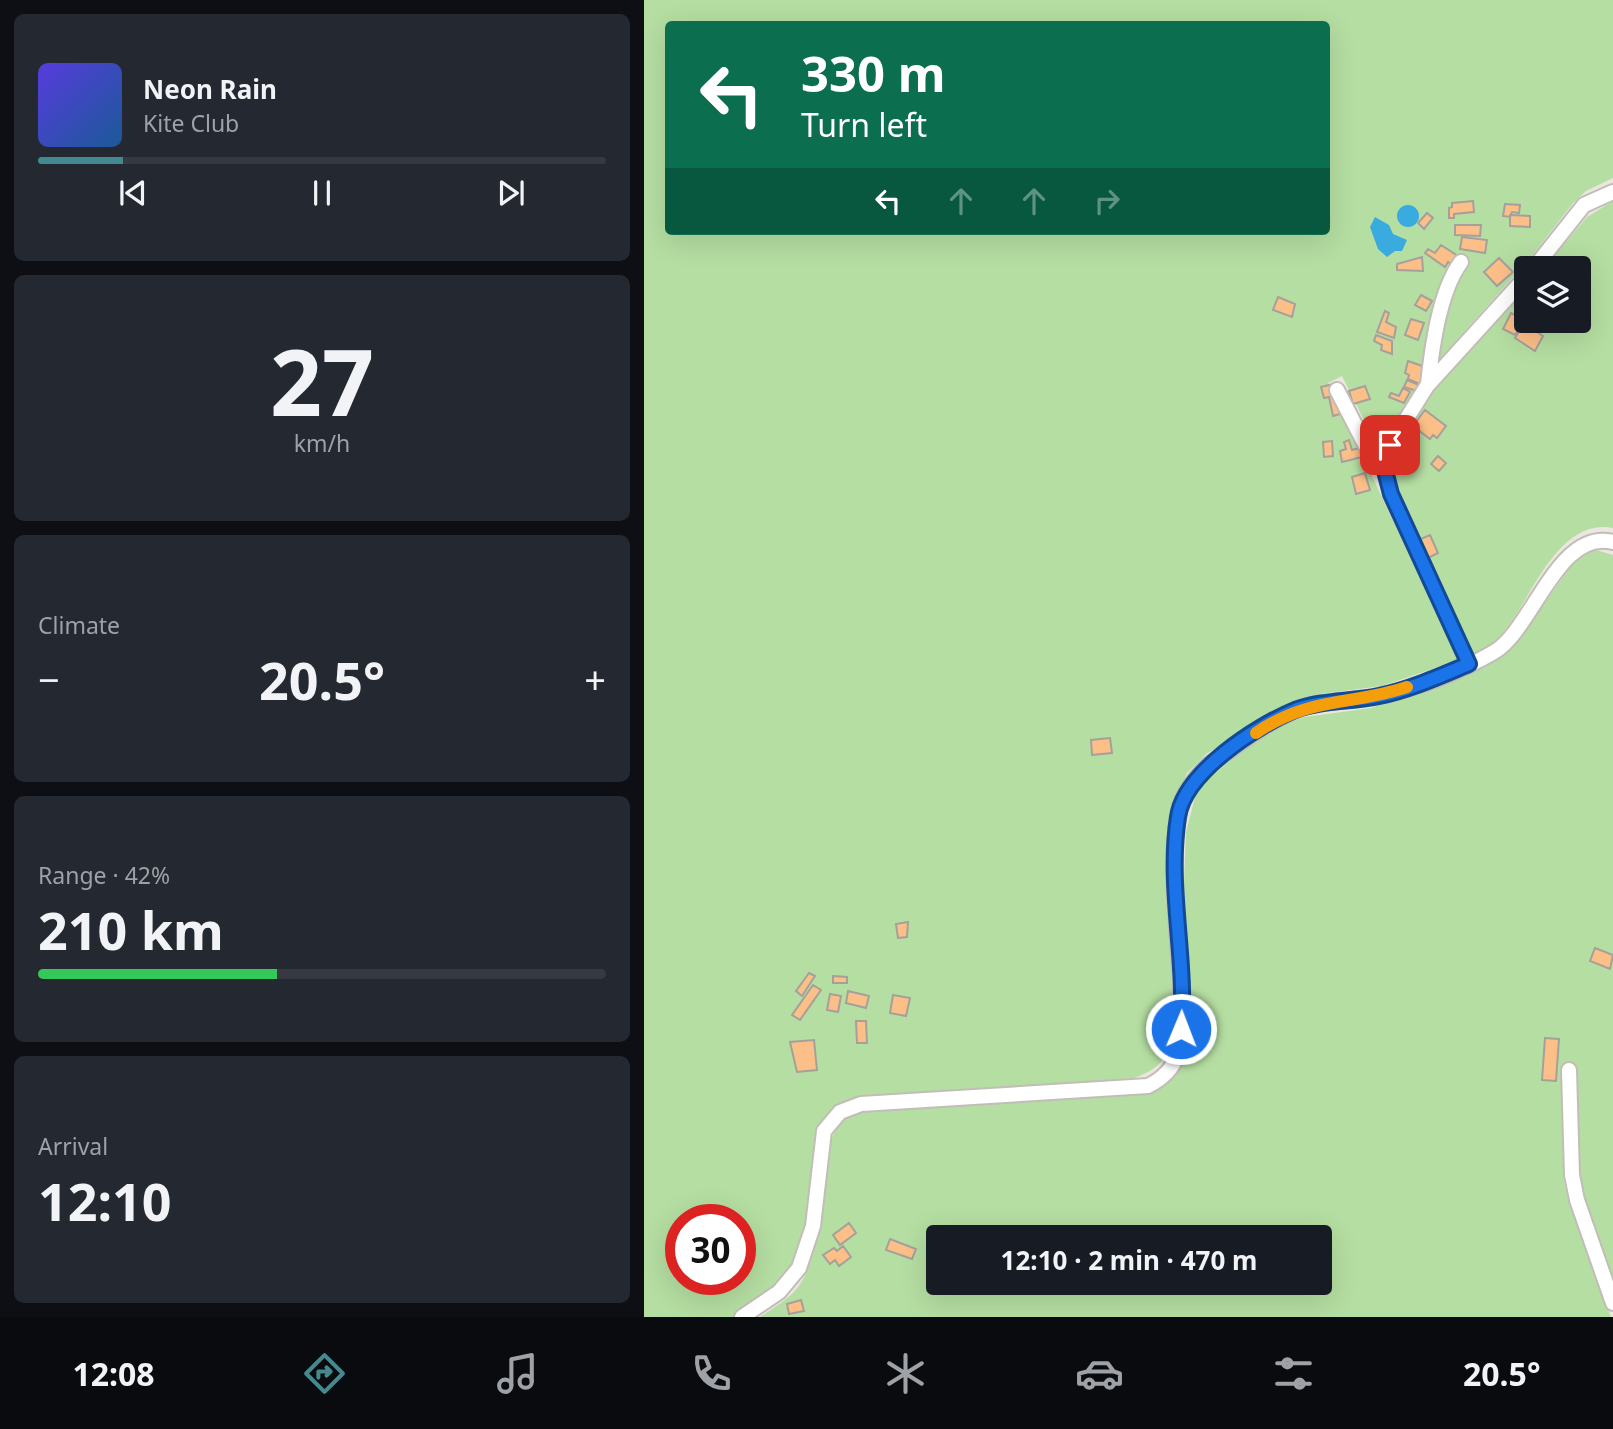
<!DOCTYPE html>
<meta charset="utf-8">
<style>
:root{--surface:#171b24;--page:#242831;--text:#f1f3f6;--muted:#9ea1a6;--line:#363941;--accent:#428a90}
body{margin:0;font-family:"Noto Sans",sans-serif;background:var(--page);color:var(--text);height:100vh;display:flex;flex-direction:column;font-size:26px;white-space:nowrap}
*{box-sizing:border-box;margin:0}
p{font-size:23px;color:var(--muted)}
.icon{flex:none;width:38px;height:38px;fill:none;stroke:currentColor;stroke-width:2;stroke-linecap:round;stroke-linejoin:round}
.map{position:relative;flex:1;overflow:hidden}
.side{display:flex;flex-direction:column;gap:14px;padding:14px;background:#0d0f14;width:644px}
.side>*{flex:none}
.hud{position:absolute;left:21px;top:21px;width:665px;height:214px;border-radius:7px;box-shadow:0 7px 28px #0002;background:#0b6e4f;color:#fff;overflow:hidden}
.fabs{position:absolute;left:870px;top:256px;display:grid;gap:14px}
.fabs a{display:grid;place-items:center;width:77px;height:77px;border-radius:7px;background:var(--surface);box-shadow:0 7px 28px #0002;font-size:35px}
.speed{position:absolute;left:21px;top:1204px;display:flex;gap:14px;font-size:35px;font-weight:700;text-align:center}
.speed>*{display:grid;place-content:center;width:91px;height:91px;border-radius:50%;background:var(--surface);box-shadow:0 7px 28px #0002;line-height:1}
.speed .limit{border:10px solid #d22;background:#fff;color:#111}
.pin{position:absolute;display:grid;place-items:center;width:60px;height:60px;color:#fff;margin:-30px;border-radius:14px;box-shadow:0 4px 10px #0006}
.me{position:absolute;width:77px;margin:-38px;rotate:1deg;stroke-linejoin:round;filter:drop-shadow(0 0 5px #0008)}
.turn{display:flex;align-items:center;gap:24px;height:147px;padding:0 21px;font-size:32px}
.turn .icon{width:91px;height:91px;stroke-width:2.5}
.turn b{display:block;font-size:49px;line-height:60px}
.lanes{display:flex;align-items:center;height:66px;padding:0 21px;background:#0003;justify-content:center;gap:35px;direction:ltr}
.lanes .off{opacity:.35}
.big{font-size:52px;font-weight:700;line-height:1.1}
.side .tile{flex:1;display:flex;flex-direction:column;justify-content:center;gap:10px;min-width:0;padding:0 24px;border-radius:10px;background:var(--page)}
.side .dial{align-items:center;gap:0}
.dial b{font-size:91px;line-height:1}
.song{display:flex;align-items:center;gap:21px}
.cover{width:84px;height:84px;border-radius:10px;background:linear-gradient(135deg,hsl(250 70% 55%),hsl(210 70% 35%))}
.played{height:7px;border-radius:4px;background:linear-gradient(90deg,var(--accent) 15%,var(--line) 15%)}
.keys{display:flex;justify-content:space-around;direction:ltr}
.heat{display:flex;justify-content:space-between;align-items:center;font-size:38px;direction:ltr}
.charge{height:10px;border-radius:5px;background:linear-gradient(90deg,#34c759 42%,var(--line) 0)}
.trip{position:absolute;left:282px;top:1225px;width:406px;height:70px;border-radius:7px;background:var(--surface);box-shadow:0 7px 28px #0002;font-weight:700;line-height:70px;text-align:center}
.tabs{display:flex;height:112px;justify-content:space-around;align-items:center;background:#090b0e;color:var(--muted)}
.tabs .icon{width:49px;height:49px}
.tabs .on{color:var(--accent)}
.tabs b{font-size:32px;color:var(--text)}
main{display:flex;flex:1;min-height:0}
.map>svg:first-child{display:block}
.green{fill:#b5dea2;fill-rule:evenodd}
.water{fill:#3aabdf}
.building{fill:#fcbf88;stroke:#a6a09b;stroke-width:2}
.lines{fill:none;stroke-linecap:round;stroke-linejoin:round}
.street-casing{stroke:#c2bdb7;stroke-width:18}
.street{stroke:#fff;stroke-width:14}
.route-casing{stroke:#114b97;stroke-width:18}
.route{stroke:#1a73e8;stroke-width:12}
.slow{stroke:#f59e0b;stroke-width:12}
</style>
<main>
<section class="side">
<div class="tile">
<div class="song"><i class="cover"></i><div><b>Neon Rain</b><p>Kite Club</p></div></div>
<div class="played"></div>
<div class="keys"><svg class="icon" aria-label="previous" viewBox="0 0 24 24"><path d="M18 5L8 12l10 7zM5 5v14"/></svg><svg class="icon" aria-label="pause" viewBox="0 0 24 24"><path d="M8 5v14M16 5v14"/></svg><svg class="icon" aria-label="next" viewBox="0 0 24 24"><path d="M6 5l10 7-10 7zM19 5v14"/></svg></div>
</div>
<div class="tile dial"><b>27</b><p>km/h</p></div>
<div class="tile"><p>Climate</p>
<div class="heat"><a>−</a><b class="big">20.5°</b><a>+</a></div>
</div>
<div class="tile"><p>Range · 42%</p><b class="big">210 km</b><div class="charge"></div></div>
<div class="tile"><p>Arrival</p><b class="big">12:10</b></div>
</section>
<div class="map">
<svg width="969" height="1317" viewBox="0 0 969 1317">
<rect width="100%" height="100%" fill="#ece6e0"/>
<path class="green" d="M0 0H969V178L942 191 929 203 887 257 811 342 736 452 698 376 684 383 815 660 738 686 676 694 655 700 562 754 543 773 527 810 523 834 529 1017C527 1050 523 1067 490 1078L345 1090 190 1110 164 1233 145 1278 92 1317H0ZM24 24H682V231H24ZM37 1220H96V1279H37Z
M969 201V528C914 518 889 596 861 630 852 642 840 650 827 657 810 620 793 582 776 545 766 522 750 495 748 470 745 422 849 322 882 286V320H934V268H900L943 217Z
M952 550 969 555V1280L936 1189 931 1147 930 1064 920 1065 919 1176 923 1196 967 1317H116C129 1308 144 1300 154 1287 185 1246 171 1140 201 1118 213 1109 233 1110 248 1108L499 1094 508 1093 522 1083 534 1067 544 1029 540 882 542 832 551 797 562 781 595 753 642 723 661 717 727 708 842 667 870 646 930 562 938 554ZM294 1237H676V1283H294Z"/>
<path class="water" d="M753 216a11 11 0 1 1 22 0a11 11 0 1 1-22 0Z
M731 217 745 225 749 234 763 240 758 251H751L743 257 734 249 726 227Z"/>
<path class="building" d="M829 201 830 212 810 214V218H805V208L808 207V203Z
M861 204 876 205 875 213 868 212 866 217 859 216Z
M783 213 789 218 780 229 774 223Z
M866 215 886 216V227L866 226Z
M811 225H837L836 236 811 235Z
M818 237 843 240 841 253 816 249Z
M797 245 817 258 811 267 804 262 801 267 781 253 784 249 791 253Z
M778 257 779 271 753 270V264Z
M855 258 869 272 853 286 840 272Z
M777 295 788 301 782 311 771 305Z
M634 297 651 304 648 317 629 310Z
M741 311 745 313 742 322 752 327 750 338 733 332Z
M867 313 880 320 871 335 859 329Z
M767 319 780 323 774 340 761 335Z
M880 323 899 336 891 351 871 338Z
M732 335 748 341V354L737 350 738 345 730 341Z
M764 361 781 367 776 384 764 379 765 375 761 373Z
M763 380 775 385 773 391 760 387Z
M689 384 696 414 689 416 685 397 680 398 677 387Z
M721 386 726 399 709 404 705 391Z
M759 388 766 392 760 403 745 397 747 393 755 396Z
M781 410 802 426 793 438 789 435 786 439 769 426Z
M733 419 741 435 725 443 717 427Z
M705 440 708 450 715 448 718 457 698 462 696 451 702 449 700 442Z
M688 441 689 456 680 457 679 442Z
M794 456 802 463 795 471 787 464Z
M721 473 726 490 712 494 708 477Z
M786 535 794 553 780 560 772 541Z
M466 738 468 753 448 755 447 740Z
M264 922 263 937 254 938 252 924Z
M951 948 969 955 966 969 946 961Z
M165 973 171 976 158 996 152 991Z
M189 976 203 977V983H189Z
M169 985 177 990 156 1020 148 1015Z
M204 991 225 996 222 1008 202 1003Z
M186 994 197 996 194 1012 183 1010Z
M249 995 266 998 262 1016 246 1013Z
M212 1021H222L223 1043H213Z
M901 1038 915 1039 912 1081 898 1080Z
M170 1040 173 1070 153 1072 146 1042Z
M205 1223 212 1233 196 1245 189 1235Z
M246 1239 272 1249 268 1259 242 1250Z
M199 1246 207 1257 195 1266 191 1260 186 1264 179 1255 190 1248 193 1251Z
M157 1300 160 1311 145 1314 143 1304Z"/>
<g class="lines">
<defs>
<path id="street" d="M890 268 940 205 969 192
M784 384C788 348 795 292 817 262
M693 390 724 450 739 463
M825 664 747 494 739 463 746 445 783 386 882 277
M925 1070 928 1175 933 1200 969 1303
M98 1317 135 1292 155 1268 169 1226 180 1131 196 1112 217 1104 504 1086C516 1080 528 1070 533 1056 540 1035 538 1009 537 987 535 938 522 843 539 799 544 786 554 775 564 765 592 747 619 724 650 711 677 699 707 702 735 696 773 688 816 672 850 652 889 629 914 528 969 542"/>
</defs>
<use href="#street" class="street-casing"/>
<use href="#street" class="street"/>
</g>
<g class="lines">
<defs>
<path id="route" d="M537 1029C543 959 523 887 534 817 540 773 612 726 651 710 678 700 707 702 735 696 765 690 796 676 825 664L747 494 739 463 746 445"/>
</defs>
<use href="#route" class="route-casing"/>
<use href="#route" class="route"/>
<path class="slow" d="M612 733C666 696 706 706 763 687"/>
</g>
</svg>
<div class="fabs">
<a><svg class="icon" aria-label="layers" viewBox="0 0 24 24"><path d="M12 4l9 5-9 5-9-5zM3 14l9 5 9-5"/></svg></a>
</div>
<div class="speed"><div class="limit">30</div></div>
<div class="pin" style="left:746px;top:445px;background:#d93025"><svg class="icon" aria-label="arrive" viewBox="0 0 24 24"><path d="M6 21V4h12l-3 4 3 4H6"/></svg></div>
<svg class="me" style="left:537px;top:1029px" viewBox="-20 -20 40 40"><circle r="17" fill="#1a73e8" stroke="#fff" stroke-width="3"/><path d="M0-11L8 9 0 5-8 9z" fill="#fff"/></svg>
<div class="trip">12:10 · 2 min · 470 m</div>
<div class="hud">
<div class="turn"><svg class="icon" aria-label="left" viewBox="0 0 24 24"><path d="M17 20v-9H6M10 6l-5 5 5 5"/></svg><div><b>330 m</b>Turn left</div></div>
<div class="lanes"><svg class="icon" aria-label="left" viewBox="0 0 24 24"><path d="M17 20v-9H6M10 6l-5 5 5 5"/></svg><svg class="icon off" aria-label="ahead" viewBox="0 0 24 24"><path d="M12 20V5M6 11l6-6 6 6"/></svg><svg class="icon off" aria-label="ahead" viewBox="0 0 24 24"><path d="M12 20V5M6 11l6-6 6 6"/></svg><svg class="icon off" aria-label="right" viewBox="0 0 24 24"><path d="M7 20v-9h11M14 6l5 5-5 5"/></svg></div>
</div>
</div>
</main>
<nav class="tabs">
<b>12:08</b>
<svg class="icon on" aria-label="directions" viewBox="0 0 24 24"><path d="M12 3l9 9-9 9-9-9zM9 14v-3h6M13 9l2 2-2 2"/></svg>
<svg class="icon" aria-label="music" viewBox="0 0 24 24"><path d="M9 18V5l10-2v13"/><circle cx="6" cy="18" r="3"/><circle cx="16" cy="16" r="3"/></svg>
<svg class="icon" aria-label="phone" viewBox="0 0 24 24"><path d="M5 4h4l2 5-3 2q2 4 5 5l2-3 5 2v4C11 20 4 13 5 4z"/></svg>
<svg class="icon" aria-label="climate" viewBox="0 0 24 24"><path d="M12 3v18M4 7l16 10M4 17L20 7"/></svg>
<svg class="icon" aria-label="car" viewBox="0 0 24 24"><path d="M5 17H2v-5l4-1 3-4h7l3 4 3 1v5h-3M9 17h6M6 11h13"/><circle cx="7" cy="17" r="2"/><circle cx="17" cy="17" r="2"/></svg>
<svg class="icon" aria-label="filters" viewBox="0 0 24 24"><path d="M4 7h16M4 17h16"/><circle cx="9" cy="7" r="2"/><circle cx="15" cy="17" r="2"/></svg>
<b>20.5°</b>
</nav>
